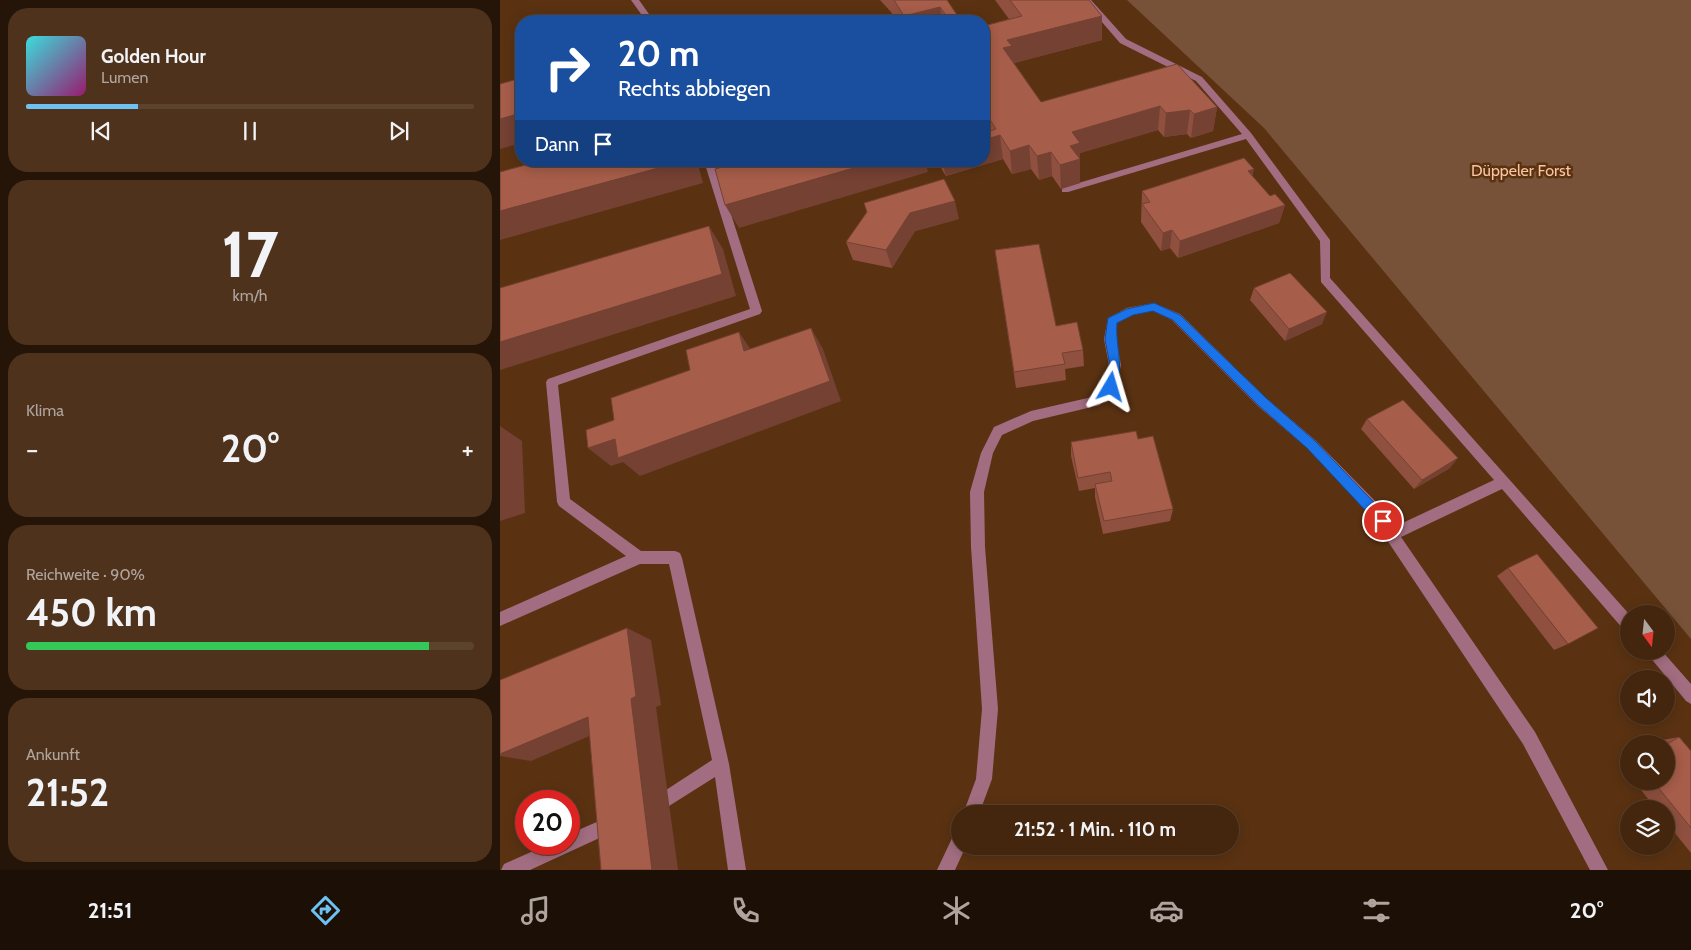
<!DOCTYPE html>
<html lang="de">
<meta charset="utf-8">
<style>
:root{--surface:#44260e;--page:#4e321c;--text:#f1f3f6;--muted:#afa59e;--line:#5c432e;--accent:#6ec2f3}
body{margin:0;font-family:Cabin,sans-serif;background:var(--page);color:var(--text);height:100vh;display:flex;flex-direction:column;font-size:19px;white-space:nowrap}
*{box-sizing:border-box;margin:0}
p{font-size:16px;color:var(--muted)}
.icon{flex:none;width:28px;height:28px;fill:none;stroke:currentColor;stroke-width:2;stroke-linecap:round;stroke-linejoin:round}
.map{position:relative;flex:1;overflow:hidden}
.details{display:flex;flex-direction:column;gap:8px;padding:8px;background:#251508;width:500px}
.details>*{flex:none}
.top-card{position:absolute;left:15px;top:15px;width:475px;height:152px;border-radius:20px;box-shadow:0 2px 12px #0003,0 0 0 1px var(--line);background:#1a4fa0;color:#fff;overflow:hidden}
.needle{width:32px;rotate:165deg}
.controls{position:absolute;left:1120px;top:605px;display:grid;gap:10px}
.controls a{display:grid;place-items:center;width:55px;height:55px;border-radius:50%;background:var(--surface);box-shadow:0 2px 12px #0003,0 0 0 1px var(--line);font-size:25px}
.speed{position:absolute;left:15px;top:790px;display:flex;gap:10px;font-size:25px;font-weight:700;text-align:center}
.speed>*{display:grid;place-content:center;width:65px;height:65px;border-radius:50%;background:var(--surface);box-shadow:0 2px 12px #0003,0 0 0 1px var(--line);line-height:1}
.speed .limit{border:8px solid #d22;background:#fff;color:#111}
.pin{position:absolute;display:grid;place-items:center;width:42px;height:42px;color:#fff;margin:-21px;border:2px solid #fff;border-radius:50%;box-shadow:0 1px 5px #0007}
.me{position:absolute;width:55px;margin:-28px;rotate:7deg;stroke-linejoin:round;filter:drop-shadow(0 0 4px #0008)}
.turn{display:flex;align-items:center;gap:18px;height:105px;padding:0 20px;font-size:22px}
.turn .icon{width:65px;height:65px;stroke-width:2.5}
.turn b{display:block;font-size:35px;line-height:42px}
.then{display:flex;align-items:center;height:48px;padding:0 20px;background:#0003;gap:10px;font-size:19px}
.big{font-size:38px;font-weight:800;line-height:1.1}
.details .tile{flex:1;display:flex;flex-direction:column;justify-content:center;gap:8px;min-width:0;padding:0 18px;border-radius:20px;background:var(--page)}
.details .dial{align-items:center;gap:0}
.dial b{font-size:65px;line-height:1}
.song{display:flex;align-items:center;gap:15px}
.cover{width:60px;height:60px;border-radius:8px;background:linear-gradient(135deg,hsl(180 70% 55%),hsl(320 70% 35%))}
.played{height:5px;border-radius:2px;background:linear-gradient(90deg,var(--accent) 25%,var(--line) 25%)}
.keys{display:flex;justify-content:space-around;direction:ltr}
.heat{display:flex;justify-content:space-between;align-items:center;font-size:28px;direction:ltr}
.charge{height:8px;border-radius:4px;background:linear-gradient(90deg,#34c759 90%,var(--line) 0)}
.trip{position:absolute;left:451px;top:805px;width:288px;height:50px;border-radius:25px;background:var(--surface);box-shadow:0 2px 12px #0003,0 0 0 1px var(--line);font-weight:800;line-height:50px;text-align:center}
.tab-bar{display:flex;height:80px;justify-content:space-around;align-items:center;background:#1b0f06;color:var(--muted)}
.tab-bar .icon{width:35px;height:35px}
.tab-bar .on{color:var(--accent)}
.tab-bar b{font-size:22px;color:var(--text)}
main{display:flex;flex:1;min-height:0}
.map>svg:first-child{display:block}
.green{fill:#775238}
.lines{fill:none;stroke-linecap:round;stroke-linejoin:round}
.minor{fill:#a26d80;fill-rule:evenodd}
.wall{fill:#8f503f}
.shaded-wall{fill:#744133}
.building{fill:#a65d49;stroke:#744133}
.route{fill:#1a73e8;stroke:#114b97}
.labels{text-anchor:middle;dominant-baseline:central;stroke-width:5;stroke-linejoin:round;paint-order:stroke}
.far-park-label{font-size:16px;fill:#f9c49e;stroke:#5a3212}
</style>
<main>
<section class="details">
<div class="tile">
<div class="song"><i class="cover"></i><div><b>Golden Hour</b><p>Lumen</p></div></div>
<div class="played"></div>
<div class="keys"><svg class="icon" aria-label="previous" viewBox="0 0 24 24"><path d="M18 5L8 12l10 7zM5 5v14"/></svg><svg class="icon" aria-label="pause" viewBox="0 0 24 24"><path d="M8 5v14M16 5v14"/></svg><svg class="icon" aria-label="next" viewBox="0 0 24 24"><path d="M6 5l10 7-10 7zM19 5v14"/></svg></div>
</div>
<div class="tile dial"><b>17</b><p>km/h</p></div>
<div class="tile"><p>Klima</p>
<div class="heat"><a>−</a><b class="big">20°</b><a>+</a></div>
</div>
<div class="tile"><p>Reichweite · 90%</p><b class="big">450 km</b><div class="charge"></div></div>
<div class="tile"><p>Ankunft</p><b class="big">21:52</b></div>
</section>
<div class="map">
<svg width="1191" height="870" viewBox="0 0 1191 870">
<rect width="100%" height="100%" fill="#5a3212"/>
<path class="green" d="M627 0H1191V639L764 128Z"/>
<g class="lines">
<path class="minor" d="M131 0H139L154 21H146Z
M583 0H591L626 39 702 77 751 133 830 240V278L1129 614V632L1124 630 1002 489 901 537 1035 732 1108 870H1090L1023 744 869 513 807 448 758 406 672 320 653 311 633 315 617 323 616 339 621 365 615 390 600 405 533 421 502 435 493 453 484 492 485 547 498 709 492 779 479 814H463L476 779 482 709 471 547 470 492 481 453 494 427 531 411 592 397 605 385 609 365 604 339 608 318 627 308 654 303 680 314 766 398 815 440 879 505 894 527 994 480 821 282 820 241 746 139 568 192H562V188L742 134 696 81 620 43Z
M204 161H214L262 311 260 314 58 385 70 499 141 551H175L180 553 182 558 229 764 246 870H228L215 777 169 806 163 804 161 798 163 792 212 760 169 564H140L0 626V612L126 556 59 506 57 502 46 382 48 379 250 309Z
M1145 651H1162L1191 684V704L1186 701Z
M113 815 119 817 121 823 119 829 30 870H1L4 864 49 844H69V834Z
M460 832V846H466L455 870H437L454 834Z"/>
</g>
<path class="wall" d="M380 0H447L461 21H397L391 12Z
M495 0H589L602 40 514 63 541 102 717 107 713 131 691 138 687 134 664 137 658 130 580 153V183L561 189 552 176 539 180 531 169 512 174 503 159 446 176 442 170 440 161H484L486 132 484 129V26L509 19Z
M752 176 770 196 785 205 779 223 678 258 670 248 661 251 641 222 642 191Z
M459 219 415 231 392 268 353 260 346 242Z
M495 250 556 326 583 350 584 366 565 369 566 380 516 388Z
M754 288 822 324 785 341 750 300Z
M867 419 950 468 914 489 861 429Z
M571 442 673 509 670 521 603 534 595 497V488L579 491 571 456Z
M1008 568 1068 644 1054 650 997 576Z
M1179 737 1191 751V853L1166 822V809H1156L1134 781H1166V744H1156L1162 740Z
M1129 762V775L1122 766Z"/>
<path class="shaded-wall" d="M440 7 443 21H406L404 16Z
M602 16V40L514 63 503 48 507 40Z
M660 106 658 130 580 153V183L561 189 560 165 570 146 572 132Z
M717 107 713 131 691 138 694 114Z
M690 110 687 134 664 137 666 113Z
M21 113V143L0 149V119Z
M500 135 503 159 446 176 442 161H484V140Z
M529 145 531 169 512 174 510 151Z
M551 152 552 176 539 180 537 156Z
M184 161H197L203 183 0 240V211Z
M378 161H425L428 172 239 228 225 205Z
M754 169 750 188 748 171Z
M455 201 459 219 415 231 392 268 386 250 410 213Z
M785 205 779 223 678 258 680 241Z
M209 226 223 249 236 296 0 370V342Z
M672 230 670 248 661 251 663 233Z
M827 312 822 324 785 341 789 329Z
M311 328 323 349 341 401 140 476 123 462 111 466 88 448Z
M239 332 253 353 244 351Z
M0 426 22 441 25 513 0 521Z
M958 458 950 468 914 489 922 480Z
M127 628 151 640 161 705 156 707 178 870H152L131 699Z
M88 717 115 725 31 761 0 756V754Z"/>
<path class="building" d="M394 0H447L461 21H450L440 7 404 16Z
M510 0H589L602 16 507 40 512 46 503 48 541 102 677 64 717 107 694 114 690 110 666 113 660 106 572 132 580 143 570 146 580 159 560 165 551 152 537 156 529 145 510 151 500 135 484 140V133L496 129 484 110V26L522 16Z
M21 78V113L0 119V84Z
M744 158 754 169 748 171 770 196 775 194 785 205 680 241 672 230 663 233 642 204 650 202 642 191Z
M40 161H184L0 211V172Z
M244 161H378L225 205 215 169Z
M444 179 455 201 410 213 386 250 346 242 367 212 364 203Z
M209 226 222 274 0 342V288Z
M539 244 556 326 577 322 583 350 562 353 565 364 514 372 495 250Z
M790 273 827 312 789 329 754 288Z
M311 328 330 381 118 458 115 439 88 448 86 430 114 420 111 398 190 370 186 350 239 332 244 351Z
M903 400 958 458 922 480 867 419Z
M636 431 638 439 653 436 673 509 604 521 595 484 612 481 610 472 578 478 571 442Z
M1037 554 1098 628 1068 644 1008 568Z
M127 628 136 696 131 699 152 870H101L88 717 0 754V680Z
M1179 737 1191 751V828L1153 781H1166V745Z"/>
<path class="route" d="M654 303 680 315 766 398 815 441 888 517 889 521 888 525H879L807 448 758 405 673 320 653 311 633 315 617 323C615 345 625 368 615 390H608L606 387 610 366 605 339 608 318 627 309Z"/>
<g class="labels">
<g class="far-park-label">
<text x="1021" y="170">Düppeler Forst</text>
</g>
</g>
</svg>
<div class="controls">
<a><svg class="needle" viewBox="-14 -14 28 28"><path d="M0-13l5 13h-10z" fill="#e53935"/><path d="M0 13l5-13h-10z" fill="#afa59e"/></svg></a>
<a><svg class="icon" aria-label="sound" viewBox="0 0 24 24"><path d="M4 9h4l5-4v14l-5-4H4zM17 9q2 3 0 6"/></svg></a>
<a><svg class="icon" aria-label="search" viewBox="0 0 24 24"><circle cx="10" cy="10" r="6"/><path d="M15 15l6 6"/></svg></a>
<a><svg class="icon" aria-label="layers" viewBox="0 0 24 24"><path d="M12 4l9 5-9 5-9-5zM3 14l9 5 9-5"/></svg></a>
</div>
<div class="speed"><div class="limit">20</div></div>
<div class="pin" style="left:883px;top:521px;background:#d93025"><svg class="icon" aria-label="arrive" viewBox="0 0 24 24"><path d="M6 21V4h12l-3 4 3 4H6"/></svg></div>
<svg class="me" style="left:611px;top:387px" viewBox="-20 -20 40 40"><path d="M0-17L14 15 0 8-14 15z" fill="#1a73e8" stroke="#fff" stroke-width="4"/></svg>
<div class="trip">21:52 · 1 Min. · 110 m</div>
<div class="top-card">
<div class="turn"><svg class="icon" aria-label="right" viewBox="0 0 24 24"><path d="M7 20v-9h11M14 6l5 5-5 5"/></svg><div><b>20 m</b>Rechts abbiegen</div></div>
<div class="then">Dann<svg class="icon" aria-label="arrive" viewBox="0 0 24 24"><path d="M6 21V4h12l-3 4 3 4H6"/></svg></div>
</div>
</div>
</main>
<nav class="tab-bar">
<b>21:51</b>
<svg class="icon on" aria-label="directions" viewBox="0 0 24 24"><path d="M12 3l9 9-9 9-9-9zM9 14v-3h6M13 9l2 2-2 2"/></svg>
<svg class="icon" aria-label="music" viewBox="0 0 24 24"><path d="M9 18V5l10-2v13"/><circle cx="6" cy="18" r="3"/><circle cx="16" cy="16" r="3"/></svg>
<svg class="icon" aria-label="phone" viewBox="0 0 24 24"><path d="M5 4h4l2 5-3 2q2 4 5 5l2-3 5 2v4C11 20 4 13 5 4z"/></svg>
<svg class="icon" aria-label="climate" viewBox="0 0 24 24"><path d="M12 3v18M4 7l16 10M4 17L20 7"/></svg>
<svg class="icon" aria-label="car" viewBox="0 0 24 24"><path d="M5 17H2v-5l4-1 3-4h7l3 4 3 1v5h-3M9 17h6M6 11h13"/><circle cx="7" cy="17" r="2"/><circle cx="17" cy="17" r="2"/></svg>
<svg class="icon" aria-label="filters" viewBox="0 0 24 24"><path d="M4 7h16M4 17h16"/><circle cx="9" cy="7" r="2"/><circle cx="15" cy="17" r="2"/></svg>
<b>20°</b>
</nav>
